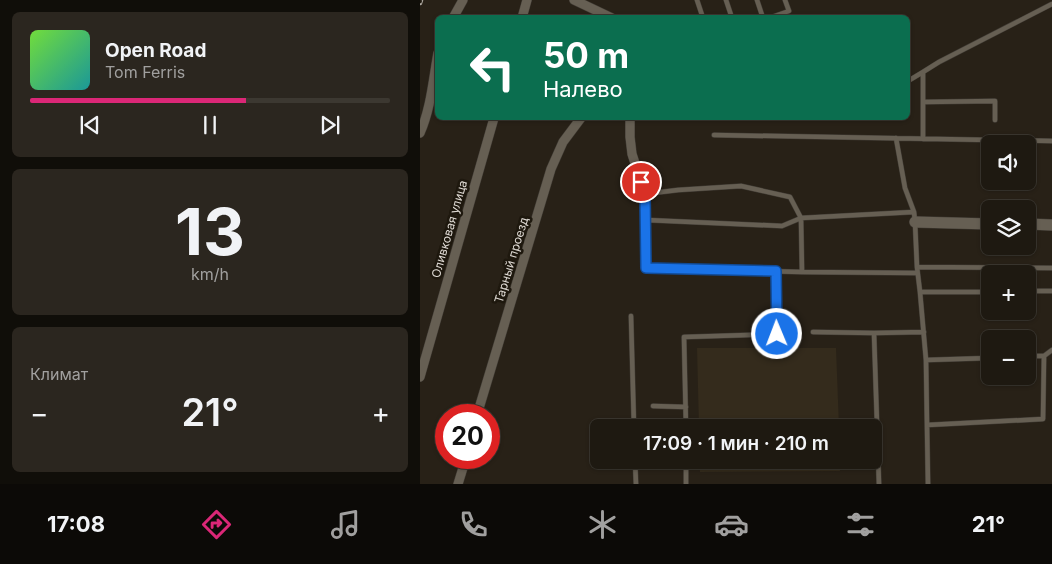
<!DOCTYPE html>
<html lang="ru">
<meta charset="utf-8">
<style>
:root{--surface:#1e1911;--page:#2b261f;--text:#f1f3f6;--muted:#a1a09f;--line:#3c3831;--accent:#db2777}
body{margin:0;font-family:Inter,sans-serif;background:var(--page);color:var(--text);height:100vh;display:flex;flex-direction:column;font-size:19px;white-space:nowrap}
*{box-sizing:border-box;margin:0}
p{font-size:16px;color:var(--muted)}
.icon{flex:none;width:28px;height:28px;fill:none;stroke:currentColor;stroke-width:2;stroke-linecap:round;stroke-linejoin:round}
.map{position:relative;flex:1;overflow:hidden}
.panel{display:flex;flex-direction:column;gap:12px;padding:12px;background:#100e09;width:420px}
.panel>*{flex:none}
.banner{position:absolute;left:15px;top:15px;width:475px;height:105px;border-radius:8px;box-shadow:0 1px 4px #0004,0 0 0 1px var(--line);background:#0b6e4f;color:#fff;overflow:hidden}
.buttons{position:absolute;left:561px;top:135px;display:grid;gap:10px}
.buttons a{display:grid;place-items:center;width:55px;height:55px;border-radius:8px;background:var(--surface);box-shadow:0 1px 4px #0004,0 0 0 1px var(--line);font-size:25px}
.speed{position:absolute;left:15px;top:404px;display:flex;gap:10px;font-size:25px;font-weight:700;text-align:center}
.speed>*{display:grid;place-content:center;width:65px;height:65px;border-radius:50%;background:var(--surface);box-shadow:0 1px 4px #0004,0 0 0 1px var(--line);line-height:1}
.speed .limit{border:8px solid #d22;background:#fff;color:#111}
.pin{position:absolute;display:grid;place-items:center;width:42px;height:42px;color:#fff;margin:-21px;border:2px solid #fff;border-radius:50%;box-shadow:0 1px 5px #0007}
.me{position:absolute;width:55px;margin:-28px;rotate:359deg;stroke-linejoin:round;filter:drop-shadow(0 0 4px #0008)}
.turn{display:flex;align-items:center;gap:18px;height:105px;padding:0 25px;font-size:22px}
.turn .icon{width:65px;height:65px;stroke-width:2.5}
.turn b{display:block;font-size:35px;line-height:42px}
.big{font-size:38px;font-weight:600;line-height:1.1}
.panel .tile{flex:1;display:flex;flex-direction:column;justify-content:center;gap:8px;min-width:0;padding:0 18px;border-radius:8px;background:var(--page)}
.panel .dial{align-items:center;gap:0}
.dial b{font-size:65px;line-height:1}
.song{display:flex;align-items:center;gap:15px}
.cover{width:60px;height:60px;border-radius:8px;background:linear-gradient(135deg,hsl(100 70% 55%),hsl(180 70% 35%))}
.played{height:5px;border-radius:2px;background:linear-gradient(90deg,var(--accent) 60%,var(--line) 60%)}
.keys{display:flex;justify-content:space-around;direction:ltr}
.heat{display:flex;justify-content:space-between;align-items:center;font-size:28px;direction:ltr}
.trip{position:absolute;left:170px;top:419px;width:292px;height:50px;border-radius:8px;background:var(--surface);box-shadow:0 1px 4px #0004,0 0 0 1px var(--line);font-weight:600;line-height:50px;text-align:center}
.tabs{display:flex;height:80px;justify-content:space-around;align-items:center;background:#0c0a07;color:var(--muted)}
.tabs .icon{width:35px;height:35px}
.tabs .selected{color:var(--accent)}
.tabs b{font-size:22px;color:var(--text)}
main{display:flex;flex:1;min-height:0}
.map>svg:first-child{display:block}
.built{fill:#342b1c}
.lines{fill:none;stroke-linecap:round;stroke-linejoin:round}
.service-casing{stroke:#423d36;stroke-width:5.5}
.minor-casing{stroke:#423d36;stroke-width:10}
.tertiary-casing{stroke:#423d36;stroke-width:12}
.service{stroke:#665f53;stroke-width:4.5}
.minor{stroke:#665f53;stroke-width:9}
.tertiary{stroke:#665f53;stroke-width:11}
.rail-casing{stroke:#b1aca5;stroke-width:4.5}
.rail{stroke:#1e180e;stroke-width:2.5;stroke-dasharray:8;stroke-linecap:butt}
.route-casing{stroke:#114b97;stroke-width:12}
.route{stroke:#1a73e8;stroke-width:9}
.labels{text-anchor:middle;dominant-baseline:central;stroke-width:5;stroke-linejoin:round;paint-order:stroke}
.street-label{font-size:12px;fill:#dfdad4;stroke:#1e180e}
</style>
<main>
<section class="panel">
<div class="tile">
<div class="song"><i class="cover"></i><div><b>Open Road</b><p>Tom Ferris</p></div></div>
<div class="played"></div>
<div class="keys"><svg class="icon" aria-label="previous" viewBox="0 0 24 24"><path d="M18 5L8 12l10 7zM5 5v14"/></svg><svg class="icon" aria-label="pause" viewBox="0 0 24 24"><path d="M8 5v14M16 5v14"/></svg><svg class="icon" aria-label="next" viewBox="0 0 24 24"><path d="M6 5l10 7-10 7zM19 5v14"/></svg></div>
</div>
<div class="tile dial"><b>13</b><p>km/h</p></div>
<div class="tile"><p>Климат</p>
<div class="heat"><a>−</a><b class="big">21°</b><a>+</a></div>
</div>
</section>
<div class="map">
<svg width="632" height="484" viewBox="0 0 632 484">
<rect width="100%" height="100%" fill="#282117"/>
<path class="built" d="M277 348H416L419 427H279Z
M279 460H419L420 471 280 472Z"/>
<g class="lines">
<defs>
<path id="service" d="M277 0 283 18
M306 0 312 18
M337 0 343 18
M349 18 369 11 365 0
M488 81 503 72
M503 102V72L519 62 632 4
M294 135 632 141
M476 138 485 188 494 212 495 222 497 267 500 292 506 360 507 425
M503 139V102L575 101V120
M225 194 258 190 321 186 370 197 381 218 362 226 226 220
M494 212 381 218 382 272 497 273
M497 267 632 268
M226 268 382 272
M608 291H632
M500 292H570
M211 316 214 428
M393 332 454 333
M608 356H624
M506 360 570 358
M233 406 266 407
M266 428 264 337 357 334 356 271
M215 460 216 484
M266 460V484
M459 484 454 333 504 332
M508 484 507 425 623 419 624 356 632 350"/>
<path id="minor" d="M154 0 192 18
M33 18 43 0
M102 18 107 0
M210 118V137L212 154 225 194 226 268
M0 133C11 108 13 80 18 53
M0 377 74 118
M57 415 131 169 143 142 161 118
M38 484 46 458"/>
<path id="tertiary" d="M495 222 570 224
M608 224 632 225"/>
</defs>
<use href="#service" class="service-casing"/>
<use href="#minor" class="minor-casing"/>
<use href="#tertiary" class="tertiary-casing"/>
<use href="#service" class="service"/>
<use href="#minor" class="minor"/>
<use href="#tertiary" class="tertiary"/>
<defs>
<path id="rail" d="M0 3 1 0"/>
</defs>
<use href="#rail" class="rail-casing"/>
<use href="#rail" class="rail"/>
</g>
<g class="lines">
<defs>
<path id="route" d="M221 182 225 194 226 268 356 271 357 334"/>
</defs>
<use href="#route" class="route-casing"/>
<use href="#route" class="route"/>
</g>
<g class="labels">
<g class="street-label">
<text transform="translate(29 229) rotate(-74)">Оливковая улица</text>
<text transform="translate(91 260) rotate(-73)">Тарный проезд</text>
</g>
</g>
</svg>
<div class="buttons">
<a><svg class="icon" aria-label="sound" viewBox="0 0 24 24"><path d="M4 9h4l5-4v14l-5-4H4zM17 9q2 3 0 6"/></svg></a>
<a><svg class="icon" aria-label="layers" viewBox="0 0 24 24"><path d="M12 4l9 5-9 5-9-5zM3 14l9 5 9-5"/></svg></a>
<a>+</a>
<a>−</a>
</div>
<div class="speed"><div class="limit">20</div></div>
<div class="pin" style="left:221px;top:182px;background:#d93025"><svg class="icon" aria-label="arrive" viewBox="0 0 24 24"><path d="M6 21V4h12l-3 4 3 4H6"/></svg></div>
<svg class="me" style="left:357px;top:334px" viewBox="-20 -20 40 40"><circle r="17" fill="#1a73e8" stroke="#fff" stroke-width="3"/><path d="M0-11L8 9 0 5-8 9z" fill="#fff"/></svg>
<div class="trip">17:09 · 1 мин · 210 m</div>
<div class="banner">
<div class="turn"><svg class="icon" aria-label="left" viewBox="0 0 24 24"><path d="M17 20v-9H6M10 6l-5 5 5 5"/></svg><div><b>50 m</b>Налево</div></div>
</div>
</div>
</main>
<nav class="tabs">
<b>17:08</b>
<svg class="icon selected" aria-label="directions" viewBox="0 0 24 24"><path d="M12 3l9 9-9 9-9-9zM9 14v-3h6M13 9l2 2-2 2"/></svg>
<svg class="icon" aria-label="music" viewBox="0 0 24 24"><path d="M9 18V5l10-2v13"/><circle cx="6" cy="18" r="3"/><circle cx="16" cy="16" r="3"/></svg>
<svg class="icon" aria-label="phone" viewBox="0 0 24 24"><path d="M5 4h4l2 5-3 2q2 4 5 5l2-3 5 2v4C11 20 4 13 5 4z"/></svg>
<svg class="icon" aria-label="climate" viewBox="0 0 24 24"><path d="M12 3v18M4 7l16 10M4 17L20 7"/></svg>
<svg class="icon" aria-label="car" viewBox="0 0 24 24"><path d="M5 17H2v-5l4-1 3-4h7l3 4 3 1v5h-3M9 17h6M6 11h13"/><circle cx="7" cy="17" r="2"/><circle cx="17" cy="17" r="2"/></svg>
<svg class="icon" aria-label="filters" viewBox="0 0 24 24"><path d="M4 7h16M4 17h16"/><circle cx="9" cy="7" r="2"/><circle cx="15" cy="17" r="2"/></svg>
<b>21°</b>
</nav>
